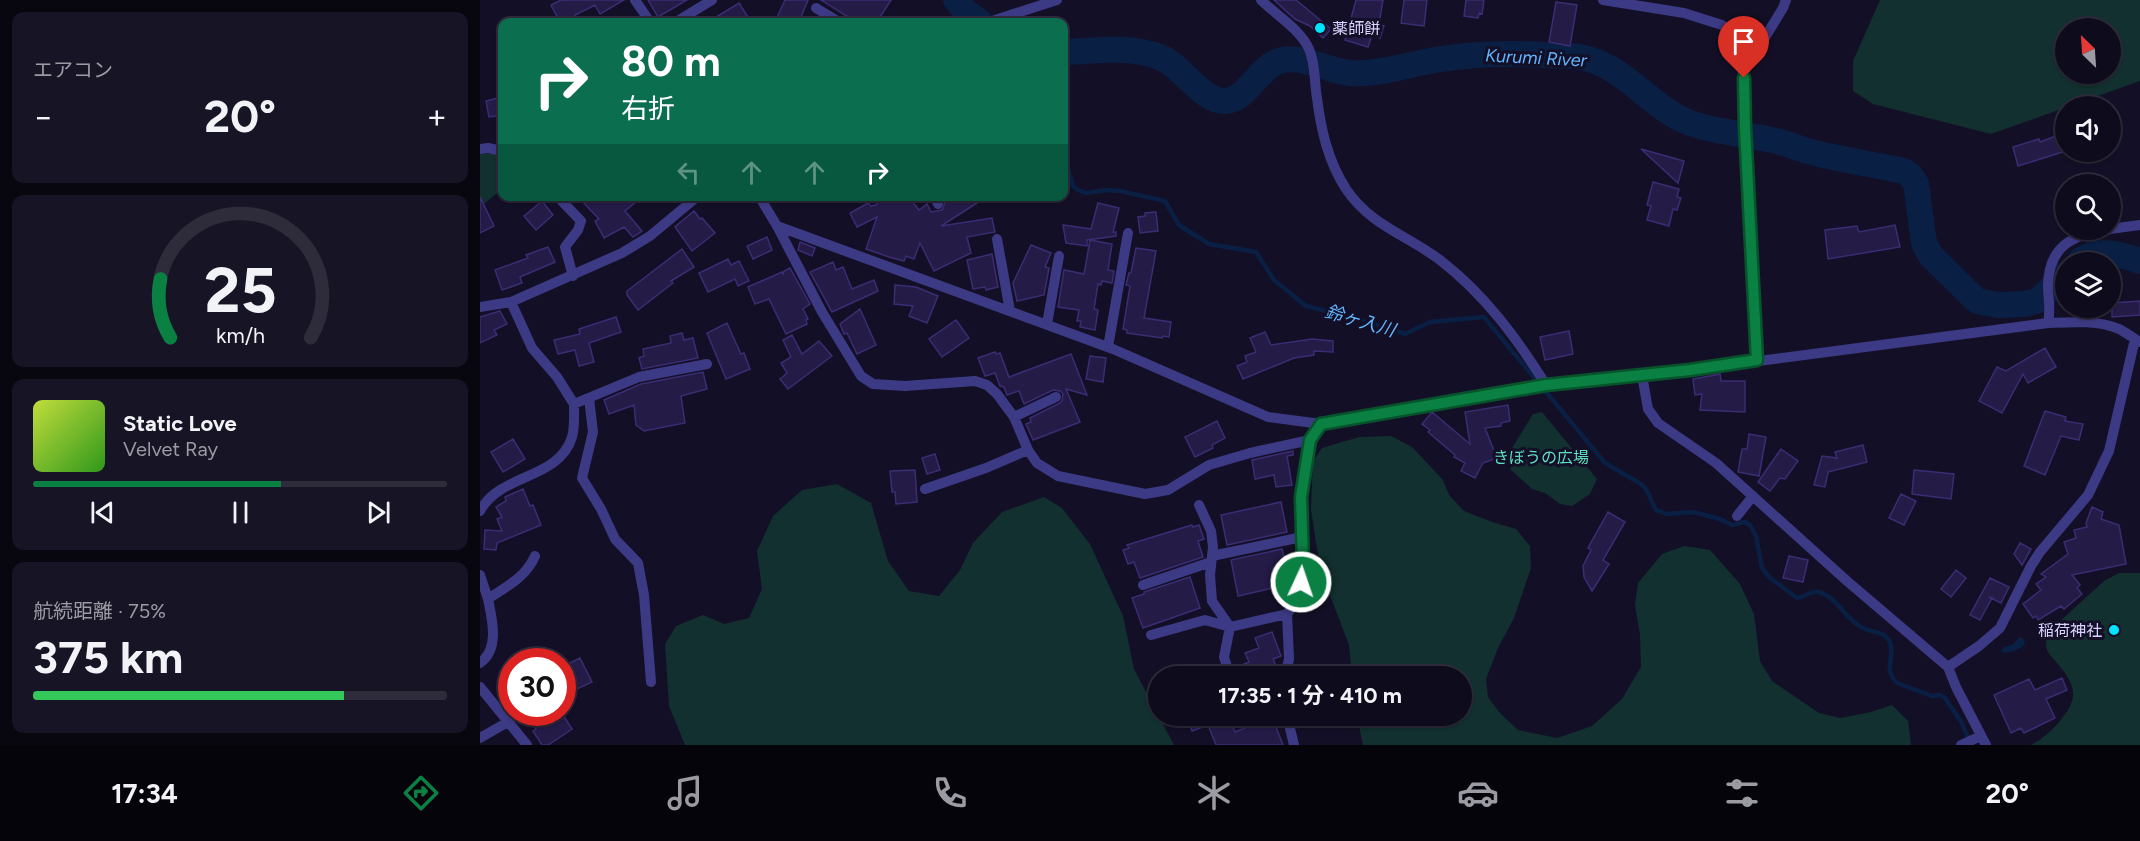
<!DOCTYPE html>
<html lang="ja">
<meta charset="utf-8">
<style>
:root{--surface:#0e0b1c;--page:#171425;--text:#f1f3f6;--muted:#9b9ba3;--line:#2e2b3b;--accent:#0b8043}
body{margin:0;font-family:Figtree,"Noto Sans JP",sans-serif;background:var(--page);color:var(--text);height:100vh;display:flex;flex-direction:column;font-size:22px;white-space:nowrap}
*{box-sizing:border-box;margin:0}
p{font-size:20px;color:var(--muted)}
.icon{flex:none;width:33px;height:33px;fill:none;stroke:currentColor;stroke-width:2;stroke-linecap:round;stroke-linejoin:round}
.map{position:relative;flex:1;overflow:hidden}
.panel{display:flex;flex-direction:column;gap:12px;padding:12px;background:#08060f;width:480px}
.panel>*{flex:none}
.banner{position:absolute;left:18px;top:18px;width:570px;height:183px;border-radius:12px;box-shadow:0 2px 4px #0004,0 0 0 2px var(--line);background:#0b6e4f;color:#fff;overflow:hidden}
.needle{width:39px;rotate:335deg}
.fabs{position:absolute;left:1575px;top:18px;display:grid;gap:12px}
.fabs a{display:grid;place-items:center;width:66px;height:66px;border-radius:50%;background:var(--surface);box-shadow:0 2px 4px #0004,0 0 0 2px var(--line);font-size:30px}
.speed{position:absolute;left:18px;top:648px;display:flex;gap:12px;font-size:30px;font-weight:700;text-align:center}
.speed>*{display:grid;place-content:center;width:78px;height:78px;border-radius:50%;background:var(--surface);box-shadow:0 2px 4px #0004,0 0 0 2px var(--line);line-height:1}
.speed .limit{border:9px solid #d22;background:#fff;color:#111}
.pin{position:absolute;display:grid;place-items:center;width:51px;height:51px;color:#fff;margin:-62px -26px;border-radius:50% 50% 50% 0;rotate:-45deg;box-shadow:0 0 6px #0007}
.pin .icon{rotate:45deg}
.me{position:absolute;width:66px;margin:-33px;rotate:3deg;stroke-linejoin:round;filter:drop-shadow(0 0 4px #0008)}
.turn{display:flex;align-items:center;gap:21px;height:126px;padding:0 24px;font-size:27px}
.turn .icon{width:78px;height:78px;stroke-width:2.5}
.turn b{display:block;font-size:42px;line-height:51px}
.lanes{display:flex;align-items:center;height:57px;padding:0 24px;background:#0003;justify-content:center;gap:30px;direction:ltr}
.lanes .off{opacity:.35}
.big{font-size:45px;font-weight:700;line-height:1.1}
.panel .card{flex:1;display:flex;flex-direction:column;justify-content:center;gap:9px;min-width:0;padding:0 21px;border-radius:12px;background:var(--page)}
.panel .dial{align-items:center;gap:0}
.dial svg{height:156px;overflow:visible;fill:none;stroke:var(--line);stroke-width:7;stroke-linecap:round;text-anchor:middle}
.dial text{fill:var(--text);stroke:none}
.song{display:flex;align-items:center;gap:18px}
.cover{width:72px;height:72px;border-radius:9px;background:linear-gradient(135deg,hsl(70 70% 55%),hsl(110 70% 35%))}
.played{height:6px;border-radius:3px;background:linear-gradient(90deg,var(--accent) 60%,var(--line) 60%)}
.keys{display:flex;justify-content:space-around;direction:ltr}
.heat{display:flex;justify-content:space-between;align-items:center;font-size:33px;direction:ltr}
.charge{height:9px;border-radius:4px;background:linear-gradient(90deg,#34c759 75%,var(--line) 0)}
.trip{position:absolute;left:668px;top:666px;width:324px;height:60px;border-radius:30px;background:var(--surface);box-shadow:0 2px 4px #0004,0 0 0 2px var(--line);font-weight:700;line-height:60px;text-align:center}
.tab-bar{display:flex;height:96px;justify-content:space-around;align-items:center;background:#06040b;color:var(--muted)}
.tab-bar .icon{width:42px;height:42px}
.tab-bar .on{color:var(--accent)}
.tab-bar b{font-size:27px;color:var(--text)}
main{display:flex;flex:1;min-height:0}
.map>svg:first-child{display:block}
.green{fill:#12302f;fill-rule:evenodd}
.water{fill:#0a1f44}
.lines{fill:none;stroke-linecap:round;stroke-linejoin:round}
.stream{stroke:#0a1f44;stroke-width:4.5}
.river{stroke:#0a1f44;stroke-width:26}
.building{fill:#241b47;stroke:#3b2d73;stroke-width:1.5}
.minor{stroke:#3d3a85;stroke-width:10}
.route-casing{stroke:#07532c;stroke-width:15}
.route{stroke:#0b8043;stroke-width:10}
.poi-dot{fill:#00e5ff;stroke:#130f26;stroke-width:2}
.labels{text-anchor:middle;dominant-baseline:central;stroke-width:6;stroke-linejoin:round;paint-order:stroke}
.poi-label{font-size:16px;fill:#d9d4ff;stroke:#130f26;text-anchor:start}
.park-label{font-size:16px;fill:#5fe0c0;stroke:#130f26}
.water-label{font-size:18px;font-style:italic;fill:#62b6ff;stroke:#130f26}
</style>
<main>
<section class="panel">
<div class="card"><p>エアコン</p>
<div class="heat"><a>−</a><b class="big">20°</b><a>+</a></div>
</div>
<div class="card dial"><svg viewBox="0 0 100 80">
<path d="M14 69A42 42 0 1 1 86 69"/>
<path d="M14 69A42 42 0 0 1 9 39" stroke="#0b8043"/>
<text x="50" y="56" font-size="32" font-weight="700">25</text>
<text x="50" y="72" font-size="11">km/h</text>
</svg></div>
<div class="card">
<div class="song"><i class="cover"></i><div><b>Static Love</b><p>Velvet Ray</p></div></div>
<div class="played"></div>
<div class="keys"><svg class="icon" aria-label="previous" viewBox="0 0 24 24"><path d="M18 5L8 12l10 7zM5 5v14"/></svg><svg class="icon" aria-label="pause" viewBox="0 0 24 24"><path d="M8 5v14M16 5v14"/></svg><svg class="icon" aria-label="next" viewBox="0 0 24 24"><path d="M6 5l10 7-10 7zM19 5v14"/></svg></div>
</div>
<div class="card"><p>航続距離 · 75%</p><b class="big">375 km</b><div class="charge"></div></div>
</section>
<div class="map">
<svg width="1660" height="745" viewBox="0 0 1660 745">
<rect width="100%" height="100%" fill="#130f26"/>
<path class="green" d="M1400 0H1660V81L1511 134 1393 104 1373 91V61ZM1586 28H1630V74H1586Z
M0 153 22 155V189L0 207Z
M1062 412 1117 479 1110 494 1092 506 1080 504 1065 493 1052 489 1031 470 1027 456 1053 414Z
M911 436 932 447 963 480 969 495 984 511 1012 522 1036 529 1050 546 1051 568 1034 618 1018 648 1006 679 1008 697 1019 712 1038 730 1077 738 1112 726 1142 699 1161 667 1160 635 1155 605 1158 583 1182 554 1204 546 1230 550 1260 584 1274 614 1280 661 1292 681 1339 713 1360 718 1391 712 1412 705 1428 721 1431 745H883L877 716H981V676H872L869 645 840 569 831 509 833 461 842 448 862 442 880 437Z
M357 484 391 503 408 561 429 591 459 596 480 570 493 543 522 512 564 497 582 508 610 544 643 616 654 669 694 745H205L189 706 185 644 196 626 223 615 244 624 269 618 282 589 277 551 293 516 322 490Z
M1639 573H1660V745H1551C1564 738 1574 729 1583 717 1600 695 1594 683 1577 663 1574 659 1570 656 1568 652 1565 646 1566 639 1567 633L1624 581Z"/>
<path class="water" d="M1540 637 1543 638 1545 644C1540 650 1529 654 1521 652L1524 647 1532 645Z"/>
<g class="lines">
<path class="stream" d="M584 155 593 186 598 190 606 193 626 190 640 191 685 201 699 225 729 244 776 252 794 280 826 306 881 320 925 334 950 322 1004 317 1125 463 1161 484 1166 489 1176 510 1187 514 1213 512 1240 519 1252 525 1265 522 1270 525 1276 536 1282 568 1289 577 1317 598C1324 597 1332 590 1339 592 1357 597 1366 620 1383 628 1393 633 1406 631 1410 643 1416 659 1402 667 1417 683L1452 696 1460 695 1465 698 1482 723 1489 740"/>
<path class="river" d="M476 0 486 12 500 22
M584 52C616 51 652 45 682 58 703 67 721 101 745 101 768 100 777 68 799 61 823 54 846 71 870 73 898 75 927 65 955 60 991 54 1026 53 1063 55 1075 56 1088 55 1100 57 1141 64 1167 103 1203 120 1232 133 1266 133 1296 141 1309 144 1322 150 1335 153 1365 160 1395 165 1424 171L1430 175 1436 184 1444 243 1451 256 1497 301 1518 305 1545 304 1559 300 1586 274
M1599 262C1616 247 1640 254 1660 261"/>
</g>
<path class="building" d="M81 0H144L120 14 115 5 95 15 96 17 85 22H80L71 5Z
M168 0H207L178 17Z
M305 0H328L319 22H295Z
M341 0H411L397 22H376Z
M794 0H816L851 29 843 38 830 26 815 19Z
M876 0H903L899 24 904 26 900 38 892 35 888 47 865 40Z
M924 0H947L944 26 921 23Z
M986 0H1004L1002 14 999 13 998 18 984 16Z
M1076 2 1097 5 1090 46 1069 42Z
M259 3 271 22H228Z
M22 97V115L9 117 6 101Z
M1586 132V151L1538 166 1533 147 1559 139 1560 142Z
M1161 149 1204 161 1198 183Z
M1173 182 1199 189 1197 197 1201 198 1197 210 1193 209 1189 226 1167 220 1171 206 1167 205Z
M97 196H163L145 211 162 231 153 237 144 227 124 238 115 221 119 219Z
M403 196H428L439 210 447 204 451 212 462 210 465 203 475 196H508L461 226 512 218 515 232 487 237 491 253 454 271 440 243 434 259 426 256 424 261 409 257 386 249 397 217 377 227 370 213 388 203 391 206 396 205Z
M0 197 14 226 0 233Z
M62 201 73 215 56 230 44 216Z
M618 203 639 208 633 232H636V236L607 240V246L586 243 583 225 611 229Z
M214 211 220 219 222 218 235 233 212 251 195 227Z
M676 212 678 231 660 233 658 217 665 216V213Z
M1415 225 1420 247 1348 259 1345 230 1377 226 1379 232Z
M287 237 292 250 273 259 267 246Z
M610 240 632 244 628 270 634 271 632 283 622 281 621 285 618 284 614 309 618 310 615 330 600 327 601 321H597L599 310 578 307 584 270 604 274Z
M320 242 335 248 332 256 318 250Z
M551 245 571 253 565 267 569 268 564 295 537 301 533 283Z
M68 247 75 262 40 277 42 283 22 290 15 270 48 258 46 255Z
M656 248 676 251 664 318 691 322 689 337 683 336 682 338 647 333V330L643 329 650 286 646 285 649 273H651Z
M202 249 214 267 191 281 193 283 158 310 147 295V291Z
M512 254 518 287 506 290 505 287 493 289 487 260Z
M248 259 251 265 259 261 269 281 258 286 255 279 228 292 219 273Z
M353 262 356 270 363 267 372 289 394 280 398 291 352 312 330 272Z
M310 268 330 304 323 309 328 319 326 320 327 324 306 334 289 299 275 304 268 287 302 272 303 274 304 271Z
M415 285 436 287 458 296 447 323 429 316 433 306 414 304Z
M1660 301V315L1632 317V303Z
M380 309 396 345 377 354 367 333 364 334 360 324Z
M20 311 27 324 14 330 17 335 0 343V317Z
M136 317 141 332 109 343 114 362 99 366 95 350 78 354 74 340 100 334 99 329Z
M476 320 489 338 462 357 449 339Z
M247 323 261 354 264 353 270 369 246 379 227 333Z
M1089 331 1093 354 1065 360 1060 337Z
M785 332 791 345 832 339 853 341V352L834 351V355L814 358 763 379 757 366 767 362 765 356 776 352 770 338Z
M202 333 204 340 213 338 218 358 162 369 159 358 164 356 163 349 191 343 190 336Z
M312 335 322 354 339 341 352 356 308 389 300 379 307 373 301 363 311 357 303 340Z
M1565 348 1576 367 1548 383 1543 374 1522 413 1499 401 1517 367 1526 371Z
M515 352 516 354 520 353 529 377 591 354 607 395 586 389 600 422 553 440 546 424 551 422 550 418 580 403 582 401 583 394 580 391 573 390 544 404 539 391 527 395 524 387 520 386 515 373 505 376 498 358Z
M610 356 626 358 623 382 606 379Z
M223 372 227 389 201 396 205 423 164 431 156 425 154 405 129 414 124 400 161 384Z
M1240 374 1241 381H1265V412L1220 410 1222 394 1215 395 1213 379Z
M1028 405 1030 421 1021 423V426L1005 428 1017 458 1003 463 995 478 981 471 985 463 974 457 975 455 948 432 950 430 942 424 952 412 990 444 985 412Z
M1565 411 1586 417 1585 421 1603 424 1599 440 1581 436 1565 475 1544 466Z
M737 421 745 438 732 445 733 448 715 457 705 437Z
M1269 434 1286 437 1279 476 1258 472 1262 449H1267Z
M33 439 45 459 23 472 11 452Z
M1383 445 1387 462 1348 472 1345 487 1334 485 1342 456 1357 458 1355 452Z
M1301 449 1318 461 1305 479 1300 478 1290 491 1278 482Z
M813 451V455L807 456 812 485 796 487 794 475 775 479 772 460Z
M455 454 460 470 447 474 442 458Z
M435 470 437 502 416 504 415 492H412L410 471Z
M1434 470 1474 474 1471 499 1432 494Z
M43 489 50 506 53 505 61 525 17 543 16 550 4 549 5 530 22 531 17 519 22 517 16 507 26 501 25 497Z
M1421 494 1436 501 1424 525 1409 518Z
M801 502 807 532 747 545 741 515Z
M1612 507 1623 512 1621 519 1639 525 1646 564 1592 575 1600 585 1597 588 1602 594 1584 609 1581 606 1558 620 1556 616 1553 618 1543 604 1561 590 1556 584 1566 577 1561 574 1588 554 1584 542 1596 538 1594 530 1607 527 1606 523Z
M1128 512 1145 522 1123 560 1129 564 1112 591 1104 577 1103 566 1111 550 1108 548Z
M712 525 713 527 719 525 724 539 718 541 723 557 660 578 654 562 648 564 643 550 649 548 647 545Z
M1540 543 1551 549 1542 565 1534 554Z
M802 549 810 584 758 596 751 560Z
M1309 556 1328 560 1323 582 1303 578Z
M1476 570 1486 578 1471 597 1461 589Z
M710 577 720 608 663 628 652 598 664 594V592Z
M1510 578 1529 587 1521 603 1509 597 1512 598 1500 620 1490 615Z
M792 632 801 656 793 659 796 666 782 673 783 676H759L755 668 769 662 765 653 779 648 775 638Z
M100 658 112 682 82 696V667Z
M1582 678 1587 690 1566 699 1575 718 1544 733 1541 728 1531 733 1514 695 1549 679 1555 690Z
M48 712H81L92 729 68 745H62L53 731 56 729Z
M707 716H750L749 717 755 732 792 717 803 745H736L728 725 712 731Z"/>
<g class="lines">
<path class="minor" d="M155 0 170 22
M781 0C796 15 820 29 829 49 836 65 834 82 837 98 841 130 848 161 866 189 891 226 927 235 960 260 1004 294 1037 338 1066 385
M1123 0 1204 13 1242 25 1250 31 1256 43 1264 78 1265 128 1277 360
M336 8 359 22
M196 22 232 0
M509 22 577 0
M1263 73 1303 8 1306 0
M0 149 8 148 22 151
M77 196 101 221 98 230 85 247 93 276
M279 196 297 226 342 312 381 376 393 384 425 386 495 381 507 385 517 394 534 417 548 450 557 463 578 476 665 494 688 490 729 465 770 453 830 440 841 424
M392 196 393 198
M454 196 458 204
M297 226 633 349 788 417 841 424 1066 385 1210 370 1568 323C1591 322 1618 320 1639 329 1647 333 1653 338 1660 342
M1630 229 1660 225
M517 239 530 311
M31 302 52 348 77 377 94 404 159 377 227 364
M0 307 31 302 142 253 170 236 218 196
M1568 323C1571 309 1568 298 1568 285 1569 246 1593 234 1628 230
M567 324 579 256
M628 347 648 233
M1162 375 1168 409 1178 423 1236 463 1367 581 1468 667 1476 687 1506 745
M109 398 113 432 102 478 121 509 135 539 158 563 164 595 171 682
M534 417 576 397
M445 489 506 468 548 450
M719 505 731 531 733 547 730 575 732 601 750 627
M0 511C20 473 79 480 92 437 95 427 94 414 94 404
M1257 516 1273 496
M732 556 822 537
M0 575 8 599
M663 585 731 562
M671 635 725 620 750 627
M0 663C20 649 12 619 8 599 27 586 46 577 55 556
M1468 667 1499 646 1520 628 1551 566 1560 552 1608 495 1629 451 1655 339
M735 676 748 672
M750 676 744 657 750 627 807 614
M805 676 809 659 807 614 819 598 823 565 821 497 830 440
M0 687 47 745
M807 716 814 745
M0 738 28 722
M1481 745 1501 736"/>
</g>
<g class="lines">
<defs>
<path id="route" d="M821 582 823 565 821 497 830 440 841 424 1066 385 1210 370 1277 360 1265 128 1264 78"/>
</defs>
<use href="#route" class="route-casing"/>
<use href="#route" class="route"/>
</g>
<g class="poi-dot">
<circle cx="840" cy="28" r="6"/>
<circle cx="1634" cy="630" r="6"/>
</g>
<g class="labels">
<g class="poi-label">
<text x="852" y="28">薬師餅</text>
<text x="1622" y="630" text-anchor="end">稲荷神社</text>
</g>
<g class="park-label">
<text x="1061" y="457">きぼうの広場</text>
</g>
<g class="water-label">
<text transform="translate(1056 58) rotate(3)">Kurumi River</text>
<text transform="translate(880 321) rotate(16)">鈴ヶ入川</text>
</g>
</g>
</svg>
<div class="fabs">
<a><svg class="needle" viewBox="-14 -14 28 28"><path d="M0-13l5 13h-10z" fill="#e53935"/><path d="M0 13l5-13h-10z" fill="#9b9ba3"/></svg></a>
<a><svg class="icon" aria-label="sound" viewBox="0 0 24 24"><path d="M4 9h4l5-4v14l-5-4H4zM17 9q2 3 0 6"/></svg></a>
<a><svg class="icon" aria-label="search" viewBox="0 0 24 24"><circle cx="10" cy="10" r="6"/><path d="M15 15l6 6"/></svg></a>
<a><svg class="icon" aria-label="layers" viewBox="0 0 24 24"><path d="M12 4l9 5-9 5-9-5zM3 14l9 5 9-5"/></svg></a>
</div>
<div class="speed"><div class="limit">30</div></div>
<div class="pin" style="left:1264px;top:78px;background:#d93025"><svg class="icon" aria-label="arrive" viewBox="0 0 24 24"><path d="M6 21V4h12l-3 4 3 4H6"/></svg></div>
<svg class="me" style="left:821px;top:582px" viewBox="-20 -20 40 40"><circle r="17" fill="#0b8043" stroke="#fff" stroke-width="3"/><path d="M0-11L8 9 0 5-8 9z" fill="#fff"/></svg>
<div class="trip">17:35 · 1 分 · 410 m</div>
<div class="banner">
<div class="turn"><svg class="icon" aria-label="right" viewBox="0 0 24 24"><path d="M7 20v-9h11M14 6l5 5-5 5"/></svg><div><b>80 m</b>右折</div></div>
<div class="lanes"><svg class="icon off" aria-label="left" viewBox="0 0 24 24"><path d="M17 20v-9H6M10 6l-5 5 5 5"/></svg><svg class="icon off" aria-label="ahead" viewBox="0 0 24 24"><path d="M12 20V5M6 11l6-6 6 6"/></svg><svg class="icon off" aria-label="ahead" viewBox="0 0 24 24"><path d="M12 20V5M6 11l6-6 6 6"/></svg><svg class="icon" aria-label="right" viewBox="0 0 24 24"><path d="M7 20v-9h11M14 6l5 5-5 5"/></svg></div>
</div>
</div>
</main>
<nav class="tab-bar">
<b>17:34</b>
<svg class="icon on" aria-label="directions" viewBox="0 0 24 24"><path d="M12 3l9 9-9 9-9-9zM9 14v-3h6M13 9l2 2-2 2"/></svg>
<svg class="icon" aria-label="music" viewBox="0 0 24 24"><path d="M9 18V5l10-2v13"/><circle cx="6" cy="18" r="3"/><circle cx="16" cy="16" r="3"/></svg>
<svg class="icon" aria-label="phone" viewBox="0 0 24 24"><path d="M5 4h4l2 5-3 2q2 4 5 5l2-3 5 2v4C11 20 4 13 5 4z"/></svg>
<svg class="icon" aria-label="climate" viewBox="0 0 24 24"><path d="M12 3v18M4 7l16 10M4 17L20 7"/></svg>
<svg class="icon" aria-label="car" viewBox="0 0 24 24"><path d="M5 17H2v-5l4-1 3-4h7l3 4 3 1v5h-3M9 17h6M6 11h13"/><circle cx="7" cy="17" r="2"/><circle cx="17" cy="17" r="2"/></svg>
<svg class="icon" aria-label="filters" viewBox="0 0 24 24"><path d="M4 7h16M4 17h16"/><circle cx="9" cy="7" r="2"/><circle cx="15" cy="17" r="2"/></svg>
<b>20°</b>
</nav>
